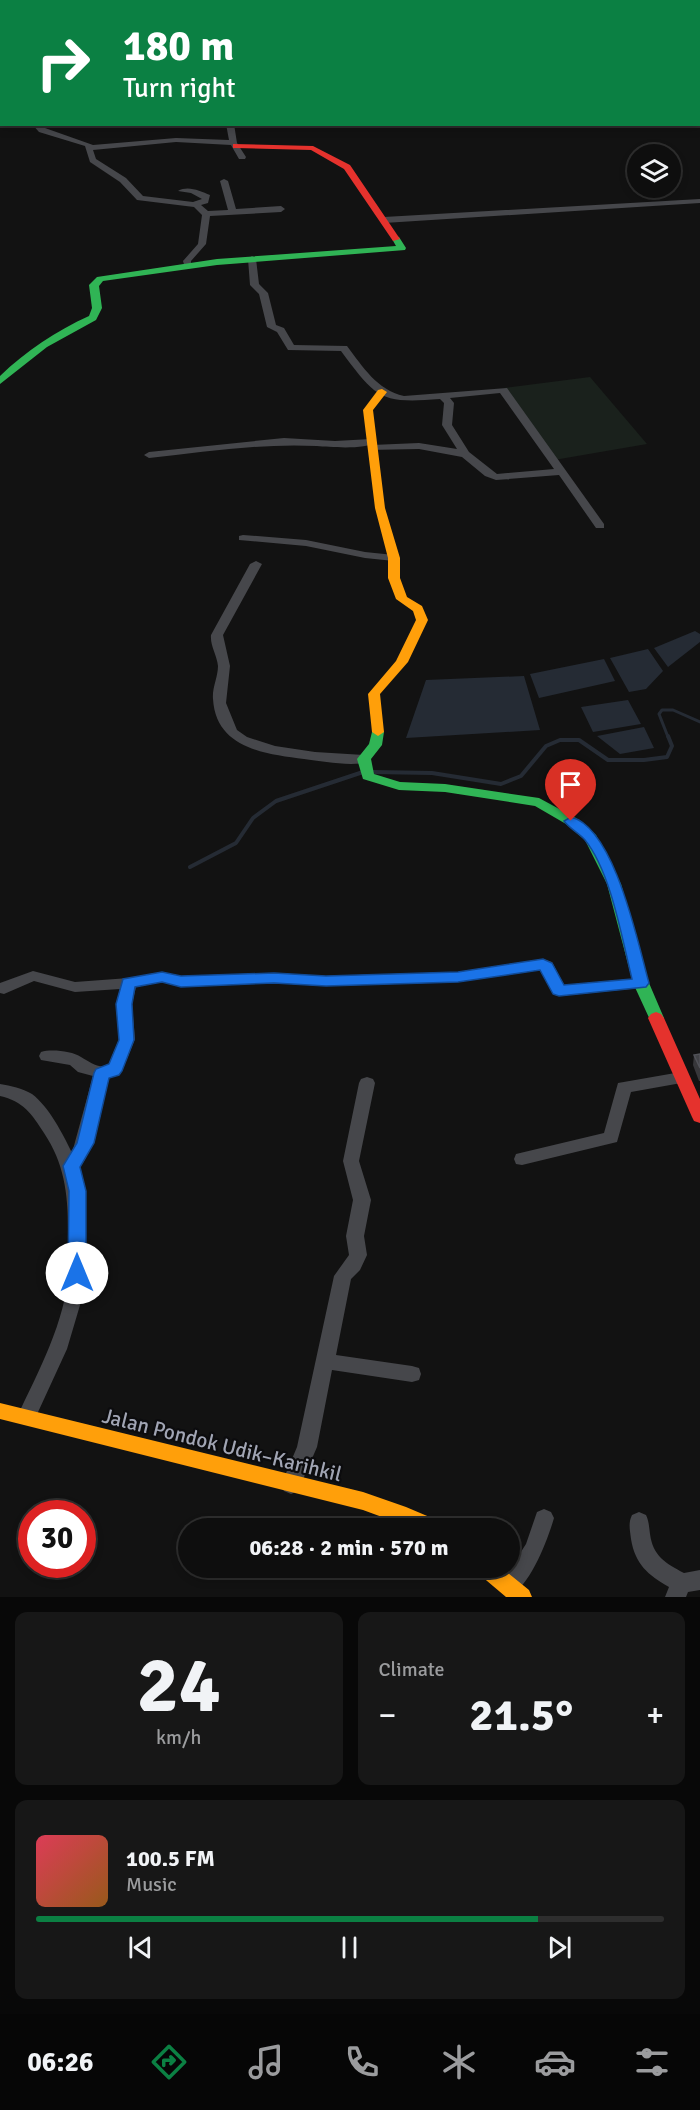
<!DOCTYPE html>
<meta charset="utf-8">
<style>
:root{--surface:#0e0e0e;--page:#171717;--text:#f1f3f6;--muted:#9b9c9e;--line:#2e2e2e;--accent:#0b8043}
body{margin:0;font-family:Signika,sans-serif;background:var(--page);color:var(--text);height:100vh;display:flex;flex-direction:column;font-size:22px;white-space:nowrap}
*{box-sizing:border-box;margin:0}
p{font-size:20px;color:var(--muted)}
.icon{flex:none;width:33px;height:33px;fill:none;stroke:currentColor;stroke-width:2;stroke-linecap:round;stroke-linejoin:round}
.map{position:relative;height:1597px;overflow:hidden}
.panel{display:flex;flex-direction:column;gap:15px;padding:15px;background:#080808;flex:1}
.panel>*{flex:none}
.top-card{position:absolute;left:0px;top:0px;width:700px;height:126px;box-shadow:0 3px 9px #0003,0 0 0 2px var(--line);background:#0b8043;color:#fff;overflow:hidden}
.buttons{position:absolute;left:627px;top:144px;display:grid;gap:12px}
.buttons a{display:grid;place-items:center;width:54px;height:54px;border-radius:50%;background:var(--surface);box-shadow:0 3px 9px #0003,0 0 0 2px var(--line);font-size:30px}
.speed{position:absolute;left:18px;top:1500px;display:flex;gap:12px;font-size:30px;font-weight:700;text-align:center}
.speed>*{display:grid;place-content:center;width:78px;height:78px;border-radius:50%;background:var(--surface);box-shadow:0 3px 9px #0003,0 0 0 2px var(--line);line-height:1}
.speed .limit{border:9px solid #d22;background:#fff;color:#111}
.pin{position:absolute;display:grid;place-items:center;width:51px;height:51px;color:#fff;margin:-62px -26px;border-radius:50% 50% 50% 0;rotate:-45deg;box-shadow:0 0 6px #0007}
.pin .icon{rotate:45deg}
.me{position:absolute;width:66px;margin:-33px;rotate:0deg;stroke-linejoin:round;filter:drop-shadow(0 0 4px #0008)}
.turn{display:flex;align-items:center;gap:21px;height:126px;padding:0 24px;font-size:27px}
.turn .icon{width:78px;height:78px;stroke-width:2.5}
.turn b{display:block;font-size:42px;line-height:51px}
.big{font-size:45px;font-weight:700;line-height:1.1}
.panel .tile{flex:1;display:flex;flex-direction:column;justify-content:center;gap:9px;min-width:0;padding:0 21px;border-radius:12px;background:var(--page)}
.panel .dial{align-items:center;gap:0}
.dial b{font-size:78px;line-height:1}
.song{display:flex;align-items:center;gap:18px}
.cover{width:72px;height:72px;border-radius:9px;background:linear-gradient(135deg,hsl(350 70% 55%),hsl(30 70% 35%))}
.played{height:6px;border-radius:3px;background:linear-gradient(90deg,var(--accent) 80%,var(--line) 80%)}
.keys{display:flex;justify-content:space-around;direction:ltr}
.heat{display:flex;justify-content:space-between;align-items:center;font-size:33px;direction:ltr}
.panel .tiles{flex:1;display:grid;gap:15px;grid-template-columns:1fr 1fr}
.tile:last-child{grid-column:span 2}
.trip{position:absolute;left:178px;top:1518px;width:342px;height:60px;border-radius:30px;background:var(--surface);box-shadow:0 3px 9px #0003,0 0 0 2px var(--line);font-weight:700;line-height:60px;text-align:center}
.tabs{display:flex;height:96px;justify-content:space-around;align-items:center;background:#060606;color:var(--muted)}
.tabs .icon{width:42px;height:42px}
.tabs .selected{color:var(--accent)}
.tabs b{font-size:27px;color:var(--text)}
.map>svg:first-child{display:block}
.green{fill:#1a211c}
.water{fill:#252b34}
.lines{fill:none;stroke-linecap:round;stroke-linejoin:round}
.stream-far1{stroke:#252b34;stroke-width:3}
.stream{stroke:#252b34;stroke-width:4}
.river{fill:#252b34;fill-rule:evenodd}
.street{fill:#46474b;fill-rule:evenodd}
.fast{fill:#30b455;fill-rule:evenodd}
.slow{fill:#ff9f0a;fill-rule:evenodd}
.jam{fill:#e5322d;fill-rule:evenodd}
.wall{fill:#37373a}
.building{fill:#424347;stroke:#515258;stroke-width:1.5}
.route{fill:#1a73e8;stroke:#114b97;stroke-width:1.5}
.labels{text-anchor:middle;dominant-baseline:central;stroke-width:4.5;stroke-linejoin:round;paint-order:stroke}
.near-street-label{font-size:21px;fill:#a1a5b4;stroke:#0c0c0e}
</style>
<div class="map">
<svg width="700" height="1597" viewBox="0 0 700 1597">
<rect width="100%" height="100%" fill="#121212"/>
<path class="green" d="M590 377 647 444 554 460 504 388Z"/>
<path class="water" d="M695 631 700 634V642L668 667 654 648Z
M648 649 663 671 646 689 629 692 610 658Z
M604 659 615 681 539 698 530 674Z
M524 676 540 730 406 738 426 680Z
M628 700 641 724 593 732 581 707Z
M644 727 654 748 620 754 597 736Z"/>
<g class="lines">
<path class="stream-far1" d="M668 737 659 714 662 710H673L700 722"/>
<path class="stream" d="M373 772 432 773 501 784 521 776 546 746 560 740H579L608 760H644L667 757 672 746 668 736
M190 867 236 843 253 818 276 801 363 772"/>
<path class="river" d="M50 0H60L61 2H50Z
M0 41H2L0 57Z"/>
<path class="street" d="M606 0H613L615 2H607Z
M699 29H700V33H699Z
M699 51H700V55H699Z
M32 124H40L45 128 93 145 176 138 229 140 226 124H234L237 143 246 157 245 159H239L231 145 176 142 93 150 96 159 126 178 143 196 193 202 202 199 191 193 178 191C188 185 200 191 210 195L208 203 201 205 208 211 228 210 220 181 224 179 228 181 236 209 281 206 285 209 281 212 210 216 206 244 191 261V268H185L183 261 198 244 202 215 194 207 137 200 120 182 90 162 85 146 39 132Z
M700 199V203L384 223 380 220 384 217Z
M252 256 256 259 259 284 268 293 276 325 284 328 294 345 347 346C363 367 377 390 404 396L507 388 604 524V528H596L559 475 496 480 485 476 462 457 419 449 368 450V446L372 445 419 443 457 449 442 425 444 403 440 399C380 404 376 398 341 351L288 350 277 332 267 327 259 294 250 285 248 259ZM500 393 554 469 497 474 469 452 452 425 454 403 450 398Z
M284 438 335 441 371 439 376 442C366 450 330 447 317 446 261 443 205 452 149 458L144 455 149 452Z
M243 535 306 540 365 552 394 555 400 558 394 561 365 558 306 546 239 540V536Z
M256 561 262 564 223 635 230 666 226 703 237 730 247 737 275 746 315 752 364 755 371 759 369 762C349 767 323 761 304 759 264 754 216 748 213 699 212 688 218 677 218 666 217 655 210 646 211 635L250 564Z
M543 959 552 962 564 985 641 978 646 979 649 983 646 987 641 988 559 996 554 995 541 969 458 982 325 986 274 983 181 986 162 982 136 987 132 1004 135 1039 122 1071 119 1075 109 1078C101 1109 98 1143 79 1169L85 1215 87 1265 83 1295 67 1349 33 1423 26 1425 19 1423 17 1417C39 1370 65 1323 69 1270 70 1257 68 1243 68 1229 68 1193 64 1163 44 1133 32 1114 23 1101 0 1096V1084C11 1086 22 1088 32 1094 49 1107 63 1134 72 1153L93 1076 78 1072 70 1065 41 1060 39 1056 41 1052C51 1049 72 1051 81 1057 90 1062 96 1068 108 1066L119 1039 116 1004 120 989 75 992 34 981 4 994 0 993V983L33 971 75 982 129 978 162 972 181 976 274 973 325 976 458 972Z
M681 1072 687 1074 689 1078 687 1082 631 1092 617 1142 522 1165 516 1164 514 1159 516 1154 604 1133 618 1083Z
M367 1077 373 1079 375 1083 359 1161 371 1200 364 1236 367 1255 360 1270 351 1279 336 1355 412 1366 419 1368 421 1374 419 1380 412 1382 332 1370 317 1447 298 1491 291 1494 284 1491 281 1485 297 1447 334 1276 349 1255 346 1236 353 1200 343 1161 359 1083 361 1079Z
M544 1509 551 1512 554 1518C548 1539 530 1587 509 1596L502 1593 499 1586 526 1544 537 1512Z
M639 1512 646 1515C649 1521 649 1527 650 1534 653 1556 665 1563 684 1573L700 1570V1590L688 1592 686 1597H665L669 1587C648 1575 635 1564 631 1539 630 1530 628 1523 632 1515Z"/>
<path class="fast" d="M396 236 399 237 406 248 405 250 217 265 103 281 99 286 102 308 96 320 47 347 0 384V376C26 351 56 331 89 316L92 308 89 285 97 277 217 259 396 246 392 239Z
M378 728 384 732 382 745 371 759 374 774 400 782 445 784 539 798 576 818 596 835 621 884 649 983 664 1018 661 1022H651L633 983 607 884 585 840 566 824 535 806 445 792 399 790 363 779 357 759 369 744 372 732Z"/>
<path class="slow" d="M382 389 387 392 373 410 385 508 400 558V578L407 597 422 606 428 620 408 662 380 694 384 732 378 736 372 732 368 694 396 661 416 620 413 611 396 599 388 578V558L375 508 363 410 378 390Z
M0 1403 363 1492 406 1507 439 1521 442 1528H412L363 1510 0 1419Z
M477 1568H502L529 1590 532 1597H506L480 1575Z"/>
<path class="jam" d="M233 144 313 146 350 165 400 239 393 241 344 169 311 150 236 148H233Z
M656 1012 661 1014 664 1018 700 1099V1123L694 1121 692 1117 648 1018 651 1014Z"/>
</g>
<path class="wall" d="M700 1054V1081H699L693 1065 694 1055Z"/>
<path class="building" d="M700 1054V1068L694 1055Z"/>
<path class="route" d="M571 817C615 828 638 944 649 983L646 987 559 996 553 994 540 970 458 982 326 986 274 983 181 987 162 982 135 987 132 1004 134 1040 122 1071 119 1075 109 1078 94 1143 80 1167 86 1191V1273L84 1278 77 1280 71 1278 68 1273 69 1191 63 1166 77 1143 94 1073 96 1069 109 1064 119 1040 116 1004 123 979 162 972 181 976 274 973 326 976 458 972 543 959 552 963 564 985 632 979C622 939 611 872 585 840 579 833 570 829 564 821Z"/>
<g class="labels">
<g class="near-street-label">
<text transform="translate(222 1445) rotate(14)">Jalan Pondok Udik–Karihkil</text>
</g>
</g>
</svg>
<div class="buttons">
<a><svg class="icon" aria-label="layers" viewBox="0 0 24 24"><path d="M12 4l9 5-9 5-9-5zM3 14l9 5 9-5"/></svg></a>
</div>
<div class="speed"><div class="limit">30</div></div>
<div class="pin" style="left:571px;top:821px;background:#d93025"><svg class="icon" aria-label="arrive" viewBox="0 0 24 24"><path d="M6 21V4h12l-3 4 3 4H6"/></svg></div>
<svg class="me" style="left:77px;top:1273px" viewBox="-20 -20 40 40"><circle r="19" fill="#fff"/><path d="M0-13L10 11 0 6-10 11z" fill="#1a73e8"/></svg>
<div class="trip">06:28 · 2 min · 570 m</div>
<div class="top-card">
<div class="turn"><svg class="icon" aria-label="right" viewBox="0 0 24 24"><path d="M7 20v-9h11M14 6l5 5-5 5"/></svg><div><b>180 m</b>Turn right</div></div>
</div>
</div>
<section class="panel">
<div class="tiles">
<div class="tile dial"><b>24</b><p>km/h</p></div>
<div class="tile"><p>Climate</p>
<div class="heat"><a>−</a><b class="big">21.5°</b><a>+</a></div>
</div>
<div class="tile">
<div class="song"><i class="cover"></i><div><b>100.5 FM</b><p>Music</p></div></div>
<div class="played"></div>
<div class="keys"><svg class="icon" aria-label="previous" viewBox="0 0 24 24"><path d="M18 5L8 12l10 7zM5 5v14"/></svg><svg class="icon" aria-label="pause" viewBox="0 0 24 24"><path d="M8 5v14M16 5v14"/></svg><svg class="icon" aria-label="next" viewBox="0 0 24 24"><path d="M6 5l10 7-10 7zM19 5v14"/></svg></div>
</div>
</div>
</section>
<nav class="tabs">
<b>06:26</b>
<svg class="icon selected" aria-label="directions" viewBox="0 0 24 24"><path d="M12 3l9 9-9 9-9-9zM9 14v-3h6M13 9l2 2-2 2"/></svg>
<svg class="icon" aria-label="music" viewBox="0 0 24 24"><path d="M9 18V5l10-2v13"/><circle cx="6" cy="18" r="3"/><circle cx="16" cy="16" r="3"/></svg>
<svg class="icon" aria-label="phone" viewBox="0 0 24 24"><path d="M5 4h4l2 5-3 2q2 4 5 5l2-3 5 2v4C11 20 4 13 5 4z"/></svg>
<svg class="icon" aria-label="climate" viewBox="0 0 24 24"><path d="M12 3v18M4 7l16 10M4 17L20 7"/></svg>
<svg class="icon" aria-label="car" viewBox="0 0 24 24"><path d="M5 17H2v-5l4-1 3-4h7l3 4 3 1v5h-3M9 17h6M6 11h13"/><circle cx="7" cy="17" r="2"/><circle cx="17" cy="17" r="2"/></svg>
<svg class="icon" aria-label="filters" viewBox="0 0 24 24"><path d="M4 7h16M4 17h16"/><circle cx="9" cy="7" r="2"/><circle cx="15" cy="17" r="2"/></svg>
</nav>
